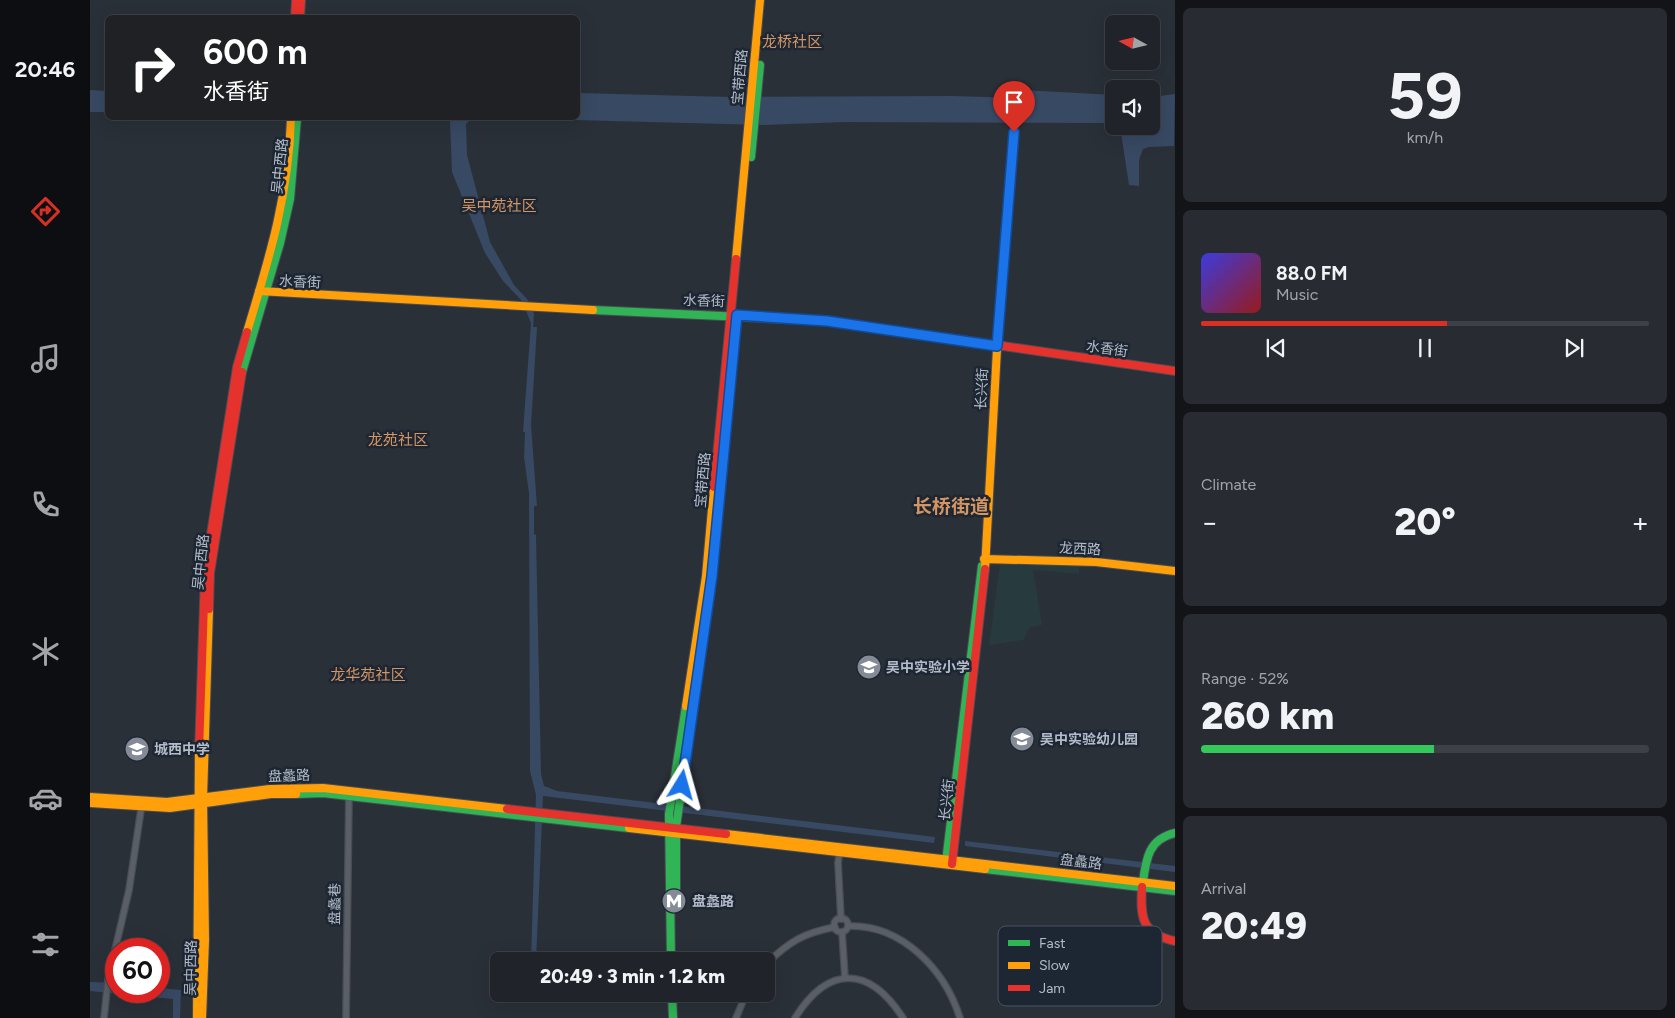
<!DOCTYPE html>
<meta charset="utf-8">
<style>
:root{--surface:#20242a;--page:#282c32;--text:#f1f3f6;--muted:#a2a4a8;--line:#3d4147;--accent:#d93025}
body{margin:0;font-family:Figtree,"Noto Sans SC",sans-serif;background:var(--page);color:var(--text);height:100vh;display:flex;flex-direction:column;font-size:19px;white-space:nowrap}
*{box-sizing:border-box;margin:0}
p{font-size:16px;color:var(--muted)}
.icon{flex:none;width:28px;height:28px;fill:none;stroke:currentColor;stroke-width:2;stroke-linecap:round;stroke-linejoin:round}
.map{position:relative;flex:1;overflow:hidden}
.details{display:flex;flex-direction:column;gap:8px;padding:8px;background:#121417;width:500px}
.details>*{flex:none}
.guide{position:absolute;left:15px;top:15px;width:475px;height:105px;border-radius:8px;box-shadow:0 5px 20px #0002,0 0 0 1px var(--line);background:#202124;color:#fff;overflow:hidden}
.needle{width:32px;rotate:278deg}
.fabs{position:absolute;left:1015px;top:15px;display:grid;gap:10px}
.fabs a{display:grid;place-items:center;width:55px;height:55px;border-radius:8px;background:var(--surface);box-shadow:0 5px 20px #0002,0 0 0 1px var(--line);font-size:25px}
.speed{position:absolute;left:15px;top:938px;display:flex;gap:10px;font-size:25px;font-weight:700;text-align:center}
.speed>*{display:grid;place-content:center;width:65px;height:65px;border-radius:50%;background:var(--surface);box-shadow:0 5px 20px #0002,0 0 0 1px var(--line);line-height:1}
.speed .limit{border:8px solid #d22;background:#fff;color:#111}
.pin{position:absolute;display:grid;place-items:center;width:42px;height:42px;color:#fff;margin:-51px -21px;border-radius:50% 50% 50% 0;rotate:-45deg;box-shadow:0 0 5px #0007}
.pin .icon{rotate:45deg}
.me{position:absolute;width:55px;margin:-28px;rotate:8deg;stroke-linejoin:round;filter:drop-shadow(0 0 4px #0008)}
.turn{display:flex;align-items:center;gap:18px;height:105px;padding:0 15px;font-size:22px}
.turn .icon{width:65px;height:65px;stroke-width:2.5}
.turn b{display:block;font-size:35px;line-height:42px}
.big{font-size:38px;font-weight:800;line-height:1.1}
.details .card{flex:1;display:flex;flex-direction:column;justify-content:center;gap:8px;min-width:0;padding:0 18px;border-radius:8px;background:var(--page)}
.details .dial{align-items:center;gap:0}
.dial b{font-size:65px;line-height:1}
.song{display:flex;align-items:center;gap:15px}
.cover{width:60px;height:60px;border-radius:8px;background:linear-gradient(135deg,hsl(240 70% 55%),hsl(0 70% 35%))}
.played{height:5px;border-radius:2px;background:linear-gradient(90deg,var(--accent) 55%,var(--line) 55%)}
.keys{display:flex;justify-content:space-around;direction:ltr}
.heat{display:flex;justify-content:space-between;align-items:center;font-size:28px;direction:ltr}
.charge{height:8px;border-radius:4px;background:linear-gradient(90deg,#34c759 52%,var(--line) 0)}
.trip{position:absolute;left:400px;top:952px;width:285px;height:50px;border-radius:8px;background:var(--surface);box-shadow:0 5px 20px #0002,0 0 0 1px var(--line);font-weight:800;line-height:50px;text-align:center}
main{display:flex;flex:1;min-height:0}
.tab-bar{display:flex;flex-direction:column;width:90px;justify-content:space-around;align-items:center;background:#0d0e11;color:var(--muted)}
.tab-bar .icon{width:35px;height:35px}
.tab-bar .active{color:var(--accent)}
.tab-bar b{font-size:22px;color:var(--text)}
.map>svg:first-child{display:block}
.green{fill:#273a3e}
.water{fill:#384963}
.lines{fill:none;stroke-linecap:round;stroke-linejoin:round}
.street-casing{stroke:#484c53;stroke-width:8}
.fast-casing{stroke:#484c53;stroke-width:10}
.slow-casing{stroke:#484c53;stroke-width:10}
.jam-casing{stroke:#484c53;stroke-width:10}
.street{stroke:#5a5e66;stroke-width:5.5}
.fast{stroke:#30b455;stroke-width:8}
.slow{stroke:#ff9f0a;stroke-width:8}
.jam{stroke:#e5322d;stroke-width:8}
.route-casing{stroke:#114b97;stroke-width:12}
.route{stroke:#1a73e8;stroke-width:9}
.labels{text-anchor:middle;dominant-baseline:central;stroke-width:5;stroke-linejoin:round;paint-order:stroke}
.street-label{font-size:14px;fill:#b4bcc9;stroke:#1d2633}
.poi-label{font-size:14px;font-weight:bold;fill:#b4bcc9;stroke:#1d2633;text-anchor:start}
.neighbourhood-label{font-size:15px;fill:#d59563;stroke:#1d2633}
.district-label{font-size:19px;font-weight:bold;fill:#d59563;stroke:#1d2633}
.key{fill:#1d2633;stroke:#4a5360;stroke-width:1}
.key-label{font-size:14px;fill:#b4bcc9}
</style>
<main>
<nav class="tab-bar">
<b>20:46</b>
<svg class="icon active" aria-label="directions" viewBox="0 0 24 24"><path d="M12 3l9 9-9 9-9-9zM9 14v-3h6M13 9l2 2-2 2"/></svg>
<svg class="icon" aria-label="music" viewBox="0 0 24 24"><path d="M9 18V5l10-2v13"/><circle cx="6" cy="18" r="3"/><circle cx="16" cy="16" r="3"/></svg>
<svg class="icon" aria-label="phone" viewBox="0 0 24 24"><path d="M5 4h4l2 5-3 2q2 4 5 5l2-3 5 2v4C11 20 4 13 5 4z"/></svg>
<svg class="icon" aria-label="climate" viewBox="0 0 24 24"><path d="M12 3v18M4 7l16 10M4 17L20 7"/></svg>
<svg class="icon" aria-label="car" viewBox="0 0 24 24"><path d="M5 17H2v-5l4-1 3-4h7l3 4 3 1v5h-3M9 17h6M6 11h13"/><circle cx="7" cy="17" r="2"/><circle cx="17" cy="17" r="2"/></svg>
<svg class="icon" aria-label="filters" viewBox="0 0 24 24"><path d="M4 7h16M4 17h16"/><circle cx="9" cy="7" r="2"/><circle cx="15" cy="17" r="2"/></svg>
</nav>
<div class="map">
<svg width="1085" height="1018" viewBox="0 0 1085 1018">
<rect width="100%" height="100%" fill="#2a3038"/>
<path class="green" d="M986 564 989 566V574L943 570 952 625 940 627 933 640 899 645 910 565Z"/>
<path class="water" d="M0 90 17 91V112H0Z
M932 90 1024 95V123L755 122 673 125 407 118 380 120 376 124 377 155 400 242 424 285 437 299 444 314 443 327H447L441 425 447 506H444V534L446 535 451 774 454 786 467 791 845 837 844 843 453 796 446 961H441L446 795 440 771 439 493 434 457 435 432H433L441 323 432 301 413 281 395 253 362 172 360 121C307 119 255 121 201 118H488V93L640 97 862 96 931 98Z
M1085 94 1084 146 1059 147 1053 149 1049 160V186L1039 185 1030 126H1061V97Z
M875 841 1085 866V872L875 846Z
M0 982 26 983V991H69V988L91 990 90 1018H83V999L0 991Z"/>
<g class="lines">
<defs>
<path id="street" d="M750 848 748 863 751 919
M744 925a7 7 0 1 1 14 0a7 7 0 1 1-14 0Z
M758 926C812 924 855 970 870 1018
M752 932 755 978
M676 964C699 942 713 933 745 927
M14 1018 18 980 39 890 52 803
M256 1018 259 792
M646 1018 656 994
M705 1018C738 965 779 965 813 1018"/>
<path id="fast" d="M661 157 670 65
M503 310 737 321 913 346
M907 349 924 132
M152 372 190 243 200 199 207 118
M206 794 233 793 539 828
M856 862 892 566
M895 869 1085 891
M1053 882C1056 858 1059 839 1085 833
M586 890V827L621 588
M581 961 579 814 596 706
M582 994 583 1018"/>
<path id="slow" d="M646 259 670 0
M169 291 503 310
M157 332C179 259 199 195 201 118
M894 559 1006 562 1085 571
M895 569 907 349
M596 706 616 576 624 487
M0 797 77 802 180 789 233 788 417 809
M0 803 80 808 181 794H206
M539 828 895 869
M636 834 1085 886
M107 1018 109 751
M112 1018 115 940 113 798 119 609"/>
<path id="jam" d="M205 18 206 0
M210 18 211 0
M913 346 1085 371
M624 487 646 259
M119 609 120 573 152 372
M109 751 115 573 147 367 157 332
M417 809 636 834
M862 864 895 569
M1052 887C1050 918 1052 934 1085 941"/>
</defs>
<use href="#street" class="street-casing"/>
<use href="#fast" class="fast-casing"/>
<use href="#slow" class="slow-casing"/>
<use href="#jam" class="jam-casing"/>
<use href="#street" class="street"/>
<use href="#fast" class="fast"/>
<use href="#slow" class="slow"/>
<use href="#jam" class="jam"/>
</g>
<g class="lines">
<defs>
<path id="route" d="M592 785 622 576 647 315 737 321 907 346 924 132"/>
</defs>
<use href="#route" class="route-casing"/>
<use href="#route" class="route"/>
</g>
<defs>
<symbol id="school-disc" viewBox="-11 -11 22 22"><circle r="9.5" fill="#848b96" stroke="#1d2633"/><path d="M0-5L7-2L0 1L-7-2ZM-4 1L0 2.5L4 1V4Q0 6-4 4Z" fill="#fff"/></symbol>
<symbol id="metro-disc" viewBox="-11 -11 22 22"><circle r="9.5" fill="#848b96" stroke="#1d2633"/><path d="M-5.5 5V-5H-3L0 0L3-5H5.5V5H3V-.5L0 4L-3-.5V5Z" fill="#fff"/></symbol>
</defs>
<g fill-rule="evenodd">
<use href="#school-disc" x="765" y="653" width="28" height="28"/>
<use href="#school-disc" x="918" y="725" width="28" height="28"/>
<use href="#school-disc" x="33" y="735" width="28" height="28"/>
<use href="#metro-disc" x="570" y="887" width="28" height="28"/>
</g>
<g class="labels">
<g class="street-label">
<text transform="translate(650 77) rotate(-85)">宝带西路</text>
<text transform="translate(190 166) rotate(-84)">吴中西路</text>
<text transform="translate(210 282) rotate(3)">水香街</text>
<text transform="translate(614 301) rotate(2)">水香街</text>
<text transform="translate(1017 349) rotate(8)">水香街</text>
<text transform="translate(892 389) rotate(-87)">长兴街</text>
<text transform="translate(613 480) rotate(-85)">宝带西路</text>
<text transform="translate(990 549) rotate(3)">龙西路</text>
<text transform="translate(111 562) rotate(-84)">吴中西路</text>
<text transform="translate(199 776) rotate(-2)">盘蠡路</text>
<text transform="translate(857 800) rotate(-83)">长兴街</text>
<text transform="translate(991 862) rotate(7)">盘蠡路</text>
<text transform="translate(245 904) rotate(-89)">盘蠡巷</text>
<text transform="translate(101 968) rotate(-89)">吴中西路</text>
</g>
<g class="poi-label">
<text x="796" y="667">吴中实验小学</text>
<text x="950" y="739">吴中实验幼儿园</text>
<text x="64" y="749">城西中学</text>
<text x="602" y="901">盘蠡路</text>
</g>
<g class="neighbourhood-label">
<text x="702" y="42">龙桥社区</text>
<text x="409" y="206">吴中苑社区</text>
<text x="308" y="440">龙苑社区</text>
<text x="278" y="675">龙华苑社区</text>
</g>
<g class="district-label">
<text x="861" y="506">长桥街道</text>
</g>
</g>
<rect x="908" y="926" width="164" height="80" rx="8" class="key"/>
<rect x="918" y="940" width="22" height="6" fill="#30b455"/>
<rect x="918" y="962" width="22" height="7" fill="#ff9f0a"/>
<rect x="918" y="985" width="22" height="6" fill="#e5322d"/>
<g class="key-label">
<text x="949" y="948">Fast</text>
<text x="949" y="970">Slow</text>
<text x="949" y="993">Jam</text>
</g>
</svg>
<div class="fabs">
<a><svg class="needle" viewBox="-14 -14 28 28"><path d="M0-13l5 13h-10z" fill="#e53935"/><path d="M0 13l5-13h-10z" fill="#a2a4a8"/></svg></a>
<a><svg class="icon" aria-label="sound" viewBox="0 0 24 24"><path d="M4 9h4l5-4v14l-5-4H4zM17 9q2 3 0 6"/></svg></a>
</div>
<div class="speed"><div class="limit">60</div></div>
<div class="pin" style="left:924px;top:132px;background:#d93025"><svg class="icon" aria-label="arrive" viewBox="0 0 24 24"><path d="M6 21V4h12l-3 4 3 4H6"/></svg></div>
<svg class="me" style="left:592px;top:785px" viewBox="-20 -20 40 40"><path d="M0-17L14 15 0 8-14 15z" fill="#1a73e8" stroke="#fff" stroke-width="4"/></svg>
<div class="trip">20:49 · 3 min · 1.2 km</div>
<div class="guide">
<div class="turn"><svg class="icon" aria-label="right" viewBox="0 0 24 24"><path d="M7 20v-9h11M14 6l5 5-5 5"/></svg><div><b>600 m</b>水香街</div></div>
</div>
</div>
<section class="details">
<div class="card dial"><b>59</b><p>km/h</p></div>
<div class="card">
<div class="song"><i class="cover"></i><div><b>88.0 FM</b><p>Music</p></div></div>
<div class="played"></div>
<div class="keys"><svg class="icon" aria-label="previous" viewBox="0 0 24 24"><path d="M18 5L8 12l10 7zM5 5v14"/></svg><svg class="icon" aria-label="pause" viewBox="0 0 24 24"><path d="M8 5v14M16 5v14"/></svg><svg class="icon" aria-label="next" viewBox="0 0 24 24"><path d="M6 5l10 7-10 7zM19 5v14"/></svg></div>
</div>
<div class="card"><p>Climate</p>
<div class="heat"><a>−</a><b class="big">20°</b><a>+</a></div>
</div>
<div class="card"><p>Range · 52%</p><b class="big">260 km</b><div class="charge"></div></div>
<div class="card"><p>Arrival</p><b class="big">20:49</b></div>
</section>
</main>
